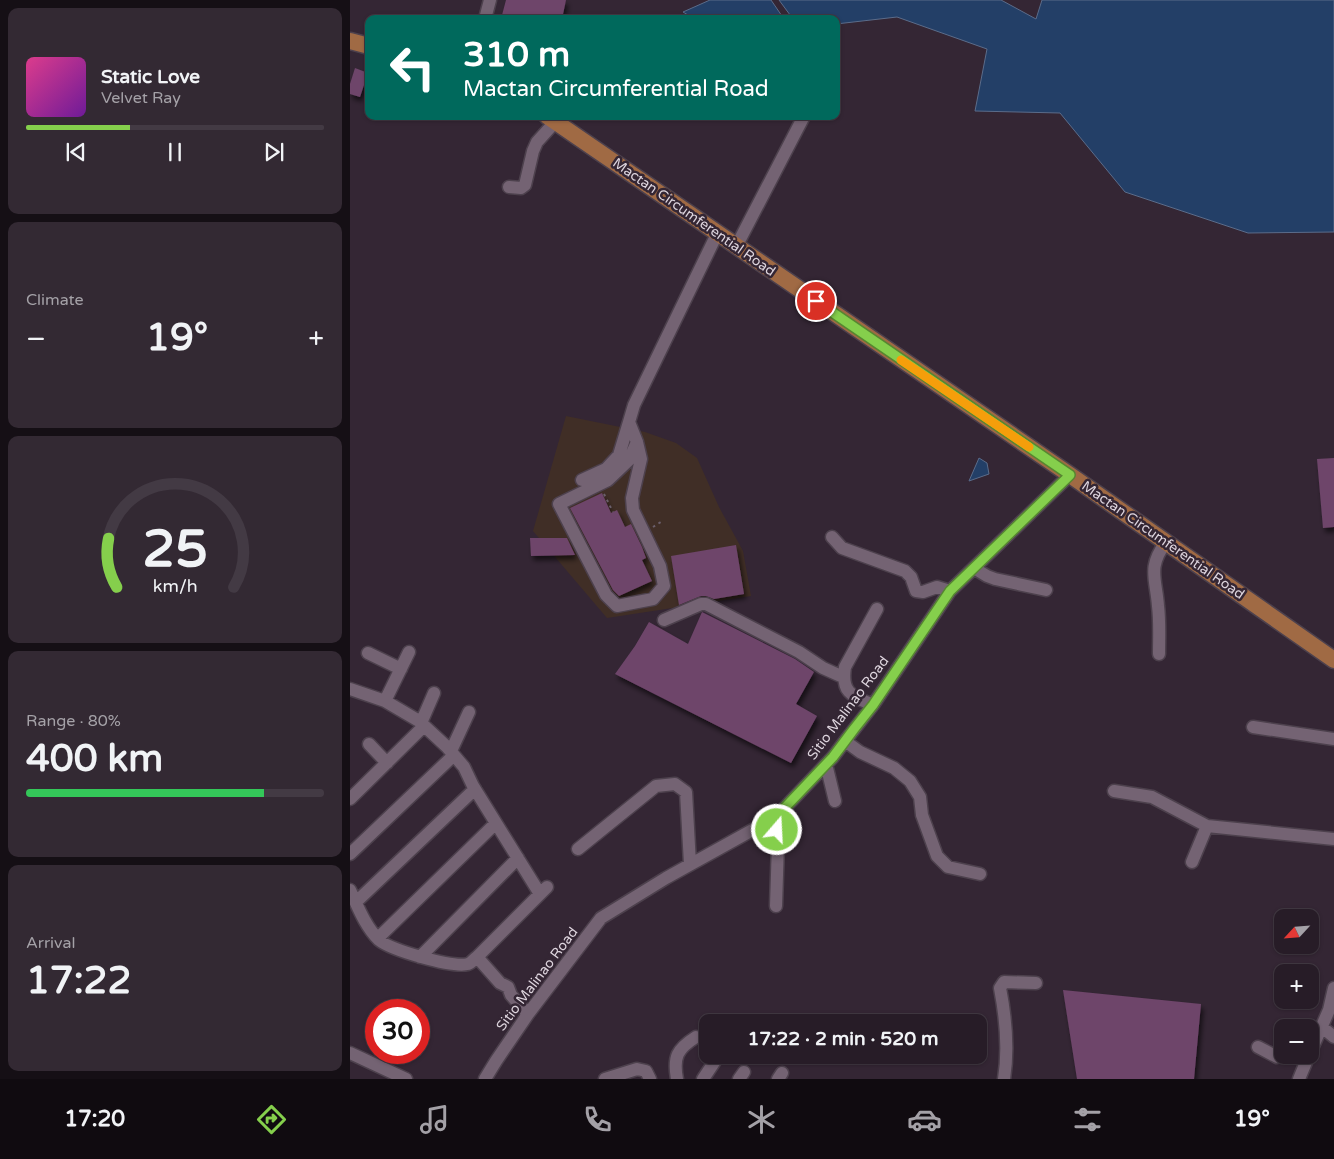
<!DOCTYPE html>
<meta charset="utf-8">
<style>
:root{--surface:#271c27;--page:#332933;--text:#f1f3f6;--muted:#a4a1a7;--line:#433a44;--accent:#85cf4c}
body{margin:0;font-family:"Varela Round",sans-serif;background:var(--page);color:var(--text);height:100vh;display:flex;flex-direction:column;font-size:19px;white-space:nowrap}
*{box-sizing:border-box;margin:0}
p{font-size:16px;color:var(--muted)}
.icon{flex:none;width:28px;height:28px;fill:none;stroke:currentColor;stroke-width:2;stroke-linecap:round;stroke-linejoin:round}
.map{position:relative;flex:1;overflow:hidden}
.sheet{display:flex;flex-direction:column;gap:8px;padding:8px;background:#150f15;width:350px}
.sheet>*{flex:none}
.top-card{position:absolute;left:15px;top:15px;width:475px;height:105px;border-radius:10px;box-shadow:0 1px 4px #0004,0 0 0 1px var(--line);background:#00695c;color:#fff;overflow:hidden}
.needle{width:32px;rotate:244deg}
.controls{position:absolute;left:924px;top:909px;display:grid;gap:10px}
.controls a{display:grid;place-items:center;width:45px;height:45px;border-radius:10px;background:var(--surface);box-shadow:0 1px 4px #0004,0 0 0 1px var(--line);font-size:25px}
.speed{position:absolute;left:15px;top:999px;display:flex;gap:10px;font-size:25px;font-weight:700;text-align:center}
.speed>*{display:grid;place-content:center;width:65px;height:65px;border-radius:50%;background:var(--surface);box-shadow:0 1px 4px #0004,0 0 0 1px var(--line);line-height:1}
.speed .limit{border:8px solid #d22;background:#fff;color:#111}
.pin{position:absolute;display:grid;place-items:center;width:42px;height:42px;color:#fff;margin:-21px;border:2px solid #fff;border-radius:50%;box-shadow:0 1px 5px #0007}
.me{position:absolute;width:55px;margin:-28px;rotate:19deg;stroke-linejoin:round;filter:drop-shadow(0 0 4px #0008)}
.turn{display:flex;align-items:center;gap:18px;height:105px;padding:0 15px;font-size:22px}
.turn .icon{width:65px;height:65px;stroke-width:2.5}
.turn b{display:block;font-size:35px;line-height:42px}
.big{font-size:38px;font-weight:800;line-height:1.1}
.sheet .widget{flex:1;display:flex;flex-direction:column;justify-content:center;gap:8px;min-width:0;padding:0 18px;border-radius:10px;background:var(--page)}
.sheet .dial{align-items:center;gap:0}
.dial svg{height:130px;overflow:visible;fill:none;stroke:var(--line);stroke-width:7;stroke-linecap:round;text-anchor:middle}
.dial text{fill:var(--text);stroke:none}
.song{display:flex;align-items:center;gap:15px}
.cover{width:60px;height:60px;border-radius:8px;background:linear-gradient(135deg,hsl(330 70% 55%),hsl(280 70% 35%))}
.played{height:5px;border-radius:2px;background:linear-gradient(90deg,var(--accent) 35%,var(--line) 35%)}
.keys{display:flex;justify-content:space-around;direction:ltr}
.heat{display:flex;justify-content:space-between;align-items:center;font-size:28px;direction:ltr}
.charge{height:8px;border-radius:4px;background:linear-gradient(90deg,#34c759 80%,var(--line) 0)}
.trip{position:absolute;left:349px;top:1014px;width:288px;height:50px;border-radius:10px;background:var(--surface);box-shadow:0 1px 4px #0004,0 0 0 1px var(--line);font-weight:800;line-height:50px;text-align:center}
.tabs{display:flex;height:80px;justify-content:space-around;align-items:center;background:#100b10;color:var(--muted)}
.tabs .icon{width:35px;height:35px}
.tabs .on{color:var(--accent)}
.tabs b{font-size:22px;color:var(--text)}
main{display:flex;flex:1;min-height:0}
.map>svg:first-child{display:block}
.medical{fill:#402e26}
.water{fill:#233f67;stroke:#5b6c8a}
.building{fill:#6e456a;filter:url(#shadow)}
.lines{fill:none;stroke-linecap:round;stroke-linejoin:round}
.minor-casing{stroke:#4d414d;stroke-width:15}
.major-casing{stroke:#4d414d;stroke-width:19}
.path{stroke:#6b5f6b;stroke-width:2;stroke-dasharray:2.5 4;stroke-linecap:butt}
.minor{stroke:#746373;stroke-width:12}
.major{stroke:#a06a44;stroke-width:16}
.route-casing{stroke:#568731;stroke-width:12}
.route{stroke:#85cf4c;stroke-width:9}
.slow{stroke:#f59e0b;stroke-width:9}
.labels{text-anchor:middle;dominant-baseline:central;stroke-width:5;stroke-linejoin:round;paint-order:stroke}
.street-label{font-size:14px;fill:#ddd4dd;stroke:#342634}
</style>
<main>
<section class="sheet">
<div class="widget">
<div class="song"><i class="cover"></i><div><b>Static Love</b><p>Velvet Ray</p></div></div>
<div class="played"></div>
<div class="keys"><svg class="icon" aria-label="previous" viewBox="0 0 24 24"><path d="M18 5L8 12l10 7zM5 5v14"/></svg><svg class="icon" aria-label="pause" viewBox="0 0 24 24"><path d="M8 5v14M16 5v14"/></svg><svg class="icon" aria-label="next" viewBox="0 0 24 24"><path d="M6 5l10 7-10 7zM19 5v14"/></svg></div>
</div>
<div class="widget"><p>Climate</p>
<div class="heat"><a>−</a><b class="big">19°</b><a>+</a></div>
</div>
<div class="widget dial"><svg viewBox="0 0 100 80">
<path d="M14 69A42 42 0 1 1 86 69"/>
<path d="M14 69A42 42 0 0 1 9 39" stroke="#85cf4c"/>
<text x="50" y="56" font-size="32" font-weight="700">25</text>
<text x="50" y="72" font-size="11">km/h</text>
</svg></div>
<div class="widget"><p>Range · 80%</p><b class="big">400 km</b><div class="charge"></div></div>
<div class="widget"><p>Arrival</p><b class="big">17:22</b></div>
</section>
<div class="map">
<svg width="984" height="1079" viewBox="0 0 984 1079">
<defs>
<filter id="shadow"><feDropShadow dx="2.5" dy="4.5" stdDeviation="2.5" flood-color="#0009"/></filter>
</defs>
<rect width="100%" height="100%" fill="#342634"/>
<path class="medical" d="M216 416 295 432 326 443 347 458 369 507 393 551 401 596 257 618 183 531Z"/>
<path class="water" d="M360 0H421L434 19H338V15L333 12Z
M429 0H651L686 19 692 0H984V232L898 233 775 192 710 113 625 111 637 49 547 17 486 24V19H443Z
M629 458 637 463 639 474 619 481Z"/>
<path class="building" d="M156 0H216L212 19H151Z
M5 68 18 73 10 97 0 94V84Z
M984 458V527L973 528 967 459Z
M252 493 261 513 267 510 275 527 281 524 292 547 296 558 292 560 302 581 269 596 263 590 220 508Z
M180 538H217L225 555 181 556Z
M386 545 394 594 364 599 356 596H351L329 605 321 556Z
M352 612 445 659 464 672 446 704 467 716 441 763 265 674 285 646 299 622 338 644Z
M713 990 851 1004 844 1079H727Z"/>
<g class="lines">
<defs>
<path id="minor" d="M135 19 140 0
M159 187 171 188 175 185 183 151 187 142 205 122
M386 247 454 116
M287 442 279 460 258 480 209 504 256 595 267 606 303 599 314 586 310 566 283 510 282 498 291 459 287 442 279 422 284 405 367 234
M232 480 256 469 269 455 279 422
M482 537 492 548 555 571 561 577 566 591 573 592 587 587 600 591
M624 568 637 576 645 579 696 590
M314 620 351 604H356L449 652 473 668 493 677
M18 653 51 669
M809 654C809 638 810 622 808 606 806 578 797 568 816 542
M0 689 35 701 69 721 97 747 114 767 123 786 190 894
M35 701 59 652
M523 705C502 696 491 693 495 667L527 609
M71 723 84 693
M903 727 984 739
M495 741 510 752 544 768 560 781 570 797 572 815 587 856 598 867 630 874
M19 744 37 763
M101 751 119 712
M476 764 485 801
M764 791 802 797 857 826 984 839
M0 799 74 726
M426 817 428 843 426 906
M228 849 306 786 325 784 336 792 340 864
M0 854 104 755
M842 862 857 826
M0 890C8 907 15 926 29 940 41 950 102 968 118 964 121 963 124 959 127 957L197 887
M6 902 125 789
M28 938 146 823
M70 957 168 858
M127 957 150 983 158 987 161 995 178 1014
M972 1027 984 1037
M908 1047 927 1057 932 1053
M0 1053 56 1079
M960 1053 979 1010 984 988
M135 1079 146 1061 178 1014 251 918 316 878 426 817 483 757 495 741 523 705 600 591 720 475
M255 1079 287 1069 296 1071 300 1079
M327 1079C323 1057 327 1049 346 1037
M353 1079 367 1058
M389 1079 394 1072
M428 1079 432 1073
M654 1079C659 1048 656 1019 650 988L654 982 686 983
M949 1079 959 1055"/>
<path id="major" d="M0 41 19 46
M197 116 720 475 984 660"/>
</defs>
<use href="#minor" class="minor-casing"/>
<use href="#major" class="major-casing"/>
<path class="path" d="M254 494 263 512
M303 527 314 520"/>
<use href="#minor" class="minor"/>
<use href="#major" class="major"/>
</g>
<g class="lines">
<defs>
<path id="route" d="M427 830 426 817 483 757 504 729 523 705 600 591 720 475 466 301"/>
</defs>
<use href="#route" class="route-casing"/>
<use href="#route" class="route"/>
<path class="slow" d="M551 360 679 447"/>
</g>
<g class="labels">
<g class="street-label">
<text transform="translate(344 217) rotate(35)">Mactan Circumferential Road</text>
<text transform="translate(813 540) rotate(35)">Mactan Circumferential Road</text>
<text transform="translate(498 708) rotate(-53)">Sitio Malinao Road</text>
<text transform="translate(187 979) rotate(-53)">Sitio Malinao Road</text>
</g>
</g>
</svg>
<div class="controls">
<a><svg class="needle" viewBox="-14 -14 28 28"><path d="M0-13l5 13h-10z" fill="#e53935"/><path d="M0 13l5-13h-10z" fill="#a4a1a7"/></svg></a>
<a>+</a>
<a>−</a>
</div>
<div class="speed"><div class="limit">30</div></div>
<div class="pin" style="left:466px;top:301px;background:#d93025"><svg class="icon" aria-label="arrive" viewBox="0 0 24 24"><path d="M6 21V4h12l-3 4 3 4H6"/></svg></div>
<svg class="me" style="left:427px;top:830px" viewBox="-20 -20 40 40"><circle r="17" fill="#85cf4c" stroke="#fff" stroke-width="3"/><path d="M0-11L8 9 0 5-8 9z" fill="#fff"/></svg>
<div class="trip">17:22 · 2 min · 520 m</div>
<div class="top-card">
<div class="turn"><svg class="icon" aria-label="left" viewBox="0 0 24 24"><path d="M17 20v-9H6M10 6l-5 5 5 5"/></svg><div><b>310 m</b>Mactan Circumferential Road</div></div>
</div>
</div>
</main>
<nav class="tabs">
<b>17:20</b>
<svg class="icon on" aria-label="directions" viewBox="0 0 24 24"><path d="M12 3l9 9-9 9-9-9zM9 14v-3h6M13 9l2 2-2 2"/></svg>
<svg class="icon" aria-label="music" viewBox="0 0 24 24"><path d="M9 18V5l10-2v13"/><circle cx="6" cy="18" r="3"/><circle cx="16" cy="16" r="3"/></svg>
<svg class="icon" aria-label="phone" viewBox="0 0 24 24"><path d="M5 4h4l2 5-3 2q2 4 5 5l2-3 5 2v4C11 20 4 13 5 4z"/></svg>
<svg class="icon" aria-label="climate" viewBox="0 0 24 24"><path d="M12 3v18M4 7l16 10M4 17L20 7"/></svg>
<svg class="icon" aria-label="car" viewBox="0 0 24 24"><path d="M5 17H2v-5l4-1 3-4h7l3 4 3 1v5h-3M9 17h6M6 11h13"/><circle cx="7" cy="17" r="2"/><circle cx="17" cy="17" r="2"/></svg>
<svg class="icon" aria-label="filters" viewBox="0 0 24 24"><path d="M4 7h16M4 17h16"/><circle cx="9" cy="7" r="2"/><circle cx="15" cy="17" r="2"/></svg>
<b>19°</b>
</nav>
